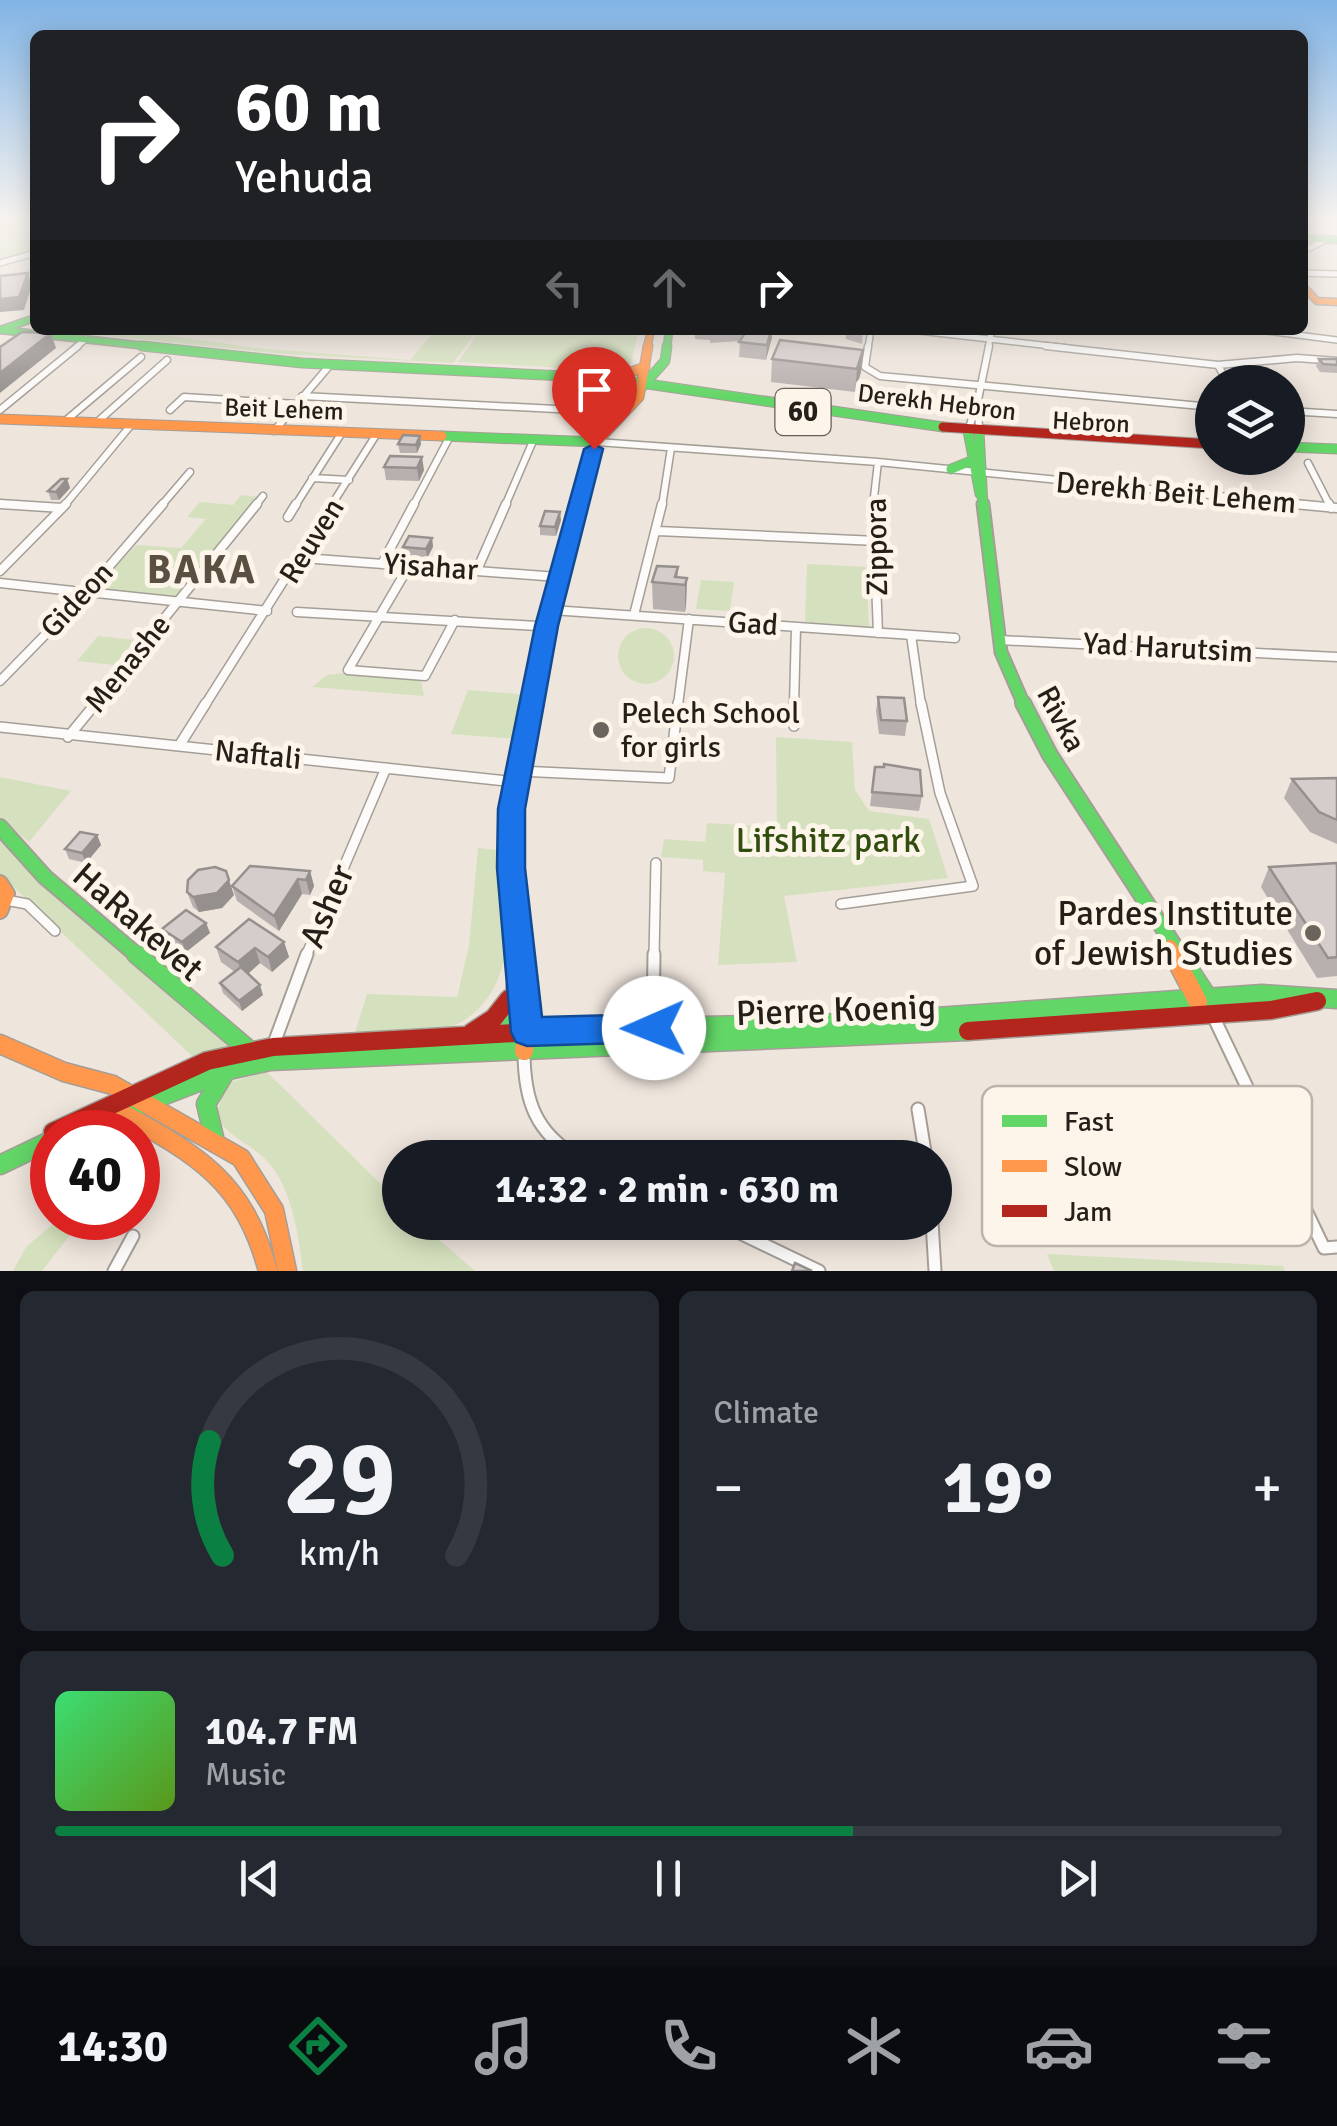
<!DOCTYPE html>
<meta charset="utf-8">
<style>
:root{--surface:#171b24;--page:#242831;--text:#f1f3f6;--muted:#9ea1a6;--line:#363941;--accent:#0b8043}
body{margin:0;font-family:Signika,sans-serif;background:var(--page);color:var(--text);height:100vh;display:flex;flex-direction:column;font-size:38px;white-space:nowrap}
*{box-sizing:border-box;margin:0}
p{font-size:32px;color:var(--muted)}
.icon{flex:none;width:55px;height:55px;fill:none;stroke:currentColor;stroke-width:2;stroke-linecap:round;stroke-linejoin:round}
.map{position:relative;height:1271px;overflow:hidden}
.drawer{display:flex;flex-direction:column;gap:20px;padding:20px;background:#0d0f14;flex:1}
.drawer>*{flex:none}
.guide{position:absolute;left:30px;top:30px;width:1278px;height:305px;border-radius:15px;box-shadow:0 5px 25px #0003;background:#202124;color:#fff;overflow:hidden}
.controls{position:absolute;left:1195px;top:365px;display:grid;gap:20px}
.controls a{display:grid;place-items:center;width:110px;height:110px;border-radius:50%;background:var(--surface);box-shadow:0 5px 25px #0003;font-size:50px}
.speed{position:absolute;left:30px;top:1110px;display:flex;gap:20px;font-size:50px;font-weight:700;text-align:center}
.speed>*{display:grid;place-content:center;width:130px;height:130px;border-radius:50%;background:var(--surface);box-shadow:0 5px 25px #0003;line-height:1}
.speed .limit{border:15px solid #d22;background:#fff;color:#111}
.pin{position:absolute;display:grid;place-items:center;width:85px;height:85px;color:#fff;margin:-102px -42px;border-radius:50% 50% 50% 0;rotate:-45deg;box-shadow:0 0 10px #0007}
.pin .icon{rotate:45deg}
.me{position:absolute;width:110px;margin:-55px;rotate:269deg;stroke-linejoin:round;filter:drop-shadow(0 0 8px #0008)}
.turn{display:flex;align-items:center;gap:35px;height:210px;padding:0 40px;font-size:45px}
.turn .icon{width:130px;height:130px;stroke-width:2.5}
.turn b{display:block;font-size:70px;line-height:85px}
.lanes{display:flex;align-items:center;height:95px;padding:0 40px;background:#0003;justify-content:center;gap:50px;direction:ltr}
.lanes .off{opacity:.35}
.big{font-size:75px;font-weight:800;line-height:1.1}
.drawer .tile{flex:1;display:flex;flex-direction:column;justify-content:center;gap:15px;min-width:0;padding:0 35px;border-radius:15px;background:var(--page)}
.drawer .dial{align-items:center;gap:0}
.dial svg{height:260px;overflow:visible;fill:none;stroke:var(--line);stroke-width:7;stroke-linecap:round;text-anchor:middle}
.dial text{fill:var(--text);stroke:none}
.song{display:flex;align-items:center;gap:30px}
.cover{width:120px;height:120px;border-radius:15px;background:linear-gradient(135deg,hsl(140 70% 55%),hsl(90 70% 35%))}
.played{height:10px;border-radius:5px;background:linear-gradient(90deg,var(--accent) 65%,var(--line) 65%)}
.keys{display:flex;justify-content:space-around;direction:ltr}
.heat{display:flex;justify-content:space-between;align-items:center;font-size:55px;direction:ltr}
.drawer .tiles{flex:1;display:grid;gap:20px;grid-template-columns:1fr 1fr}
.tile:last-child{grid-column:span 2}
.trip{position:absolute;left:382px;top:1140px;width:570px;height:100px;border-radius:50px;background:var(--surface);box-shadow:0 5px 25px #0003;font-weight:800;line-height:100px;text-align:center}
.tab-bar{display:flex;height:160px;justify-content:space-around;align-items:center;background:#090b0e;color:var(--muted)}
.tab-bar .icon{width:70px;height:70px}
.tab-bar .on{color:var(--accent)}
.tab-bar b{font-size:45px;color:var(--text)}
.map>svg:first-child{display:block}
.green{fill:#d5e1be}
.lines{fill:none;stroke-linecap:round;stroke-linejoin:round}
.street-far4-casing{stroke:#a49e97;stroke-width:8}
.street-far3-casing{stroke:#a49e97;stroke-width:9}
.street-far2-casing{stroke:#a49e97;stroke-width:11}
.street-far1-casing{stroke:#a49e97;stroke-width:12}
.street-casing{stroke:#a49e97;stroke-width:15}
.fast-far4-casing{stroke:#a49e97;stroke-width:9}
.fast-far3-casing{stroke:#a49e97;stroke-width:11}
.fast-far2-casing{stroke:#a49e97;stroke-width:15}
.fast-far1-casing{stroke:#a49e97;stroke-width:18}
.fast-casing{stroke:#a49e97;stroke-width:21}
.slow-far4-casing{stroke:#a49e97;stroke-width:9}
.slow-far3-casing{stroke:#a49e97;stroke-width:11}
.slow-far2-casing{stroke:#a49e97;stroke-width:15}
.slow-far1-casing{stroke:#a49e97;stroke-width:18}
.slow-casing{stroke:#a49e97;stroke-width:21}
.jam-far1-casing{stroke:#a49e97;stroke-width:11}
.jam-casing{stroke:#a49e97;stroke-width:21}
.street-far4{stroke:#fcfbfa;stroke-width:5}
.street-far3{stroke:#fcfbfa;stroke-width:6}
.street-far2{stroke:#fcfbfa;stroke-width:8}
.street-far1{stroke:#fcfbfa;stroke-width:9}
.street{stroke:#fcfbfa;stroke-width:11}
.fast-far4{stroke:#63d668;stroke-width:6}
.fast-far3{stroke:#63d668;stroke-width:9}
.fast-far2{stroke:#63d668;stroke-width:11}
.fast-far1{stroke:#63d668;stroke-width:14}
.fast{stroke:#63d668;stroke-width:18}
.slow-far4{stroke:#ff974d;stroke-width:6}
.slow-far3{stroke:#ff974d;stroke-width:9}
.slow-far2{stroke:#ff974d;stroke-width:11}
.slow-far1{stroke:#ff974d;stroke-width:14}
.slow{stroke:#ff974d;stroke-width:18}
.jam-far1{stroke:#b3261e;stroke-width:9}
.jam{stroke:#b3261e;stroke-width:18}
.wall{fill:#b7b0af}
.shaded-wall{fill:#95908e}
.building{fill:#d5cdcb;stroke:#95908e;stroke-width:2.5}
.route{fill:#1a73e8;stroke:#114b97;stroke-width:2.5}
.poi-dot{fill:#6b645d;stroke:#fdf4ea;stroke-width:4}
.labels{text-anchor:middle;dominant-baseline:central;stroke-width:10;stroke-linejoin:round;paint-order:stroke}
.far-street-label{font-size:25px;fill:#241f18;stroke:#fdf4ea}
.shield{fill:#fdf4ea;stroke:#655f57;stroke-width:2.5}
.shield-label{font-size:28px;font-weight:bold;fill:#241f18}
.street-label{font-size:30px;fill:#241f18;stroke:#fdf4ea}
.poi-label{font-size:30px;fill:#241f18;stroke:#fdf4ea;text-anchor:start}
.near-park-label{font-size:35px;fill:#324e0f;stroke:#fdf4ea}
.near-street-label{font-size:35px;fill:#241f18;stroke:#fdf4ea}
.near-poi-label{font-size:35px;fill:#241f18;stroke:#fdf4ea;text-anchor:end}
.district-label{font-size:40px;font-weight:bold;letter-spacing:2.5px;fill:#5b4f41;stroke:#fdf4ea}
.key{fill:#fdf4ea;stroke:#bcb4ab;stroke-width:2.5}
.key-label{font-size:28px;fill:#241f18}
</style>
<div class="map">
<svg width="1337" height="1271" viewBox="0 0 1337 1271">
<rect width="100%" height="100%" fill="#eee5dc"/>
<path class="green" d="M0 221H35V258L0 265Z
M49 330H127L257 348 410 360 433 333 475 334 453 363 283 354Z
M480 330H639L629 370 621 371 458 362Z
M241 495 260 497 177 598 94 590 136 545 181 548 206 519 187 517 200 502 233 505Z
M807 564 866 567 869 627 805 622Z
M701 580 734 582 730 611 696 609Z
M618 656a28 28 0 1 1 56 0a28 28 0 1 1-56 0Z
M98 636 135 640 114 665 77 661Z
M345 673 421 680 424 696 312 687 327 675Z
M468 690 531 695 517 739 451 734Z
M776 737 852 742 855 790 869 811 929 819 948 878 784 896 797 962 718 965 725 873 703 871V860L661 857 664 839 705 842 707 823 777 827Z
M0 777 71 791 29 842 0 817Z
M0 840 228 1045 194 1058 0 874Z
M478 848 506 851C512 911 519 1002 448 1028 423 1037 383 1032 355 1033L367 994 457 997 469 946Z
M267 1072 400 1203V1222L420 1223 475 1271H303C298 1235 293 1188 266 1160 249 1142 227 1138 216 1114L227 1083Z
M60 1218H83L42 1271H13L26 1247Z
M1047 1254 1283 1266 1285 1271H1054Z"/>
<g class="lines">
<defs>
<path id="street-far4" d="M1302 221H1311
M1302 252 1327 239
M0 263 35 253
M1302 273 1337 274
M417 330H438
M910 330 1068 348
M1258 330 1337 340
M75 348 86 339
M868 348 871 330
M988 348 992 330"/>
<path id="street-far3" d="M868 346 865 367 880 376 1212 407
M1046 346 1218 365 1297 358 1337 361
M1218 365 1227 382
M302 396 614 412
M0 410 78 346
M170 410 184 397 296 404
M1288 411 1337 414
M64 422 141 357
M96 423 167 360
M274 431 330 365
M968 431 978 400
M979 432 978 400 989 346
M597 442 878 462 1319 506
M1308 463 1330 506
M312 478 349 480
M0 504 34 506
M64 506 131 425
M161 506 190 472
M255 506 263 496
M295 506 341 434
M331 506 376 435
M413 506 449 438
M505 506 533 441
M662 506 671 448
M873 506 878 462"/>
<path id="street-far2" d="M0 504 62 508
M873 504 878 633
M1294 504 1337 508
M1329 504 1331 508
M288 517 296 504
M658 531 877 541
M303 558 558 577
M382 564 414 504
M409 566 348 670 425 676 455 620
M477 570 506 504
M0 571 66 504
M0 583 73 591
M87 592 267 611
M552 610 955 638
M297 612 537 626
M634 615 662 504
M911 635 921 705
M999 640 1337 657
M0 681 87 592 163 504
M94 705 257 504
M205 705 332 504
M678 705 689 619
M794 705 796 627"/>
<path id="street-far1" d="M794 726V703
M0 727 516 782
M68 737 96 703
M179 746 206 703
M519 771 669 778 678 703
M6 900 27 904 55 931
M841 904 973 886 940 793 921 703
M306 956 386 768
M654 956 656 863"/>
<path id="street" d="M1213 1016 1324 1248 1337 1247
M653 1025 654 954
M273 1046 307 954
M524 1051C524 1100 535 1133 579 1158
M918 1109 926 1158
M717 1222 819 1271
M932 1222 935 1271
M114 1271 133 1236"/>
<path id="fast-far4" d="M1302 238 1337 240
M0 330 35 318
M0 330 165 348
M667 348 669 330"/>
<path id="fast-far3" d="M142 346 302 363 606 378 943 427
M641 388 665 361 667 346
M968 431 980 494
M979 432 983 506
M442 436 597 442
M1288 447 1337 449
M951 469 971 461"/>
<path id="fast-far2" d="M983 504 1001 652 1024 705"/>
<path id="fast-far1" d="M1023 703 1050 755 1181 956
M0 827 45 877 138 956"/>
<path id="fast" d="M136 954 249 1050
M1179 954 1210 1001
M519 959 511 1032 524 1051
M602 1028 850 1023 1262 994 1337 999
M70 1132 229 1070 270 1061 968 1031
M214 1137 206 1104 224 1074
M0 1165 52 1140"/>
<path id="slow-far4" d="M1302 285 1317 301 1337 302
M647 348 651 330"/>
<path id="slow-far3" d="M620 376 645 367
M0 419 442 436
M577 506 597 442 639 397 648 346"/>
<path id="slow-far2" d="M532 705 578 504"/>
<path id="slow-far1" d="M0 883 7 894 0 911
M1170 947 1175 956
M521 956 510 825 532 703"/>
<path id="slow" d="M521 954 527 1020 524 1051
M1173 954 1198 1002
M0 1044 64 1072 113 1085 241 1158 274 1210 287 1271
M120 1112C198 1155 244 1181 268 1271"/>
<path id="jam-far1" d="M943 427 1212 444"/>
<path id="jam" d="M968 1031 1271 1010 1317 1001
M471 1033 494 1018 509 999
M53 1132 207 1061 273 1047 602 1028"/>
</defs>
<use href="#street-far4" class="street-far4-casing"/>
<use href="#street-far3" class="street-far3-casing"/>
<use href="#street-far2" class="street-far2-casing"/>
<use href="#street-far1" class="street-far1-casing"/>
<use href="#street" class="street-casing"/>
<use href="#fast-far4" class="fast-far4-casing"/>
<use href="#fast-far3" class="fast-far3-casing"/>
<use href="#fast-far2" class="fast-far2-casing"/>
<use href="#fast-far1" class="fast-far1-casing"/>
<use href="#fast" class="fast-casing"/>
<use href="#slow-far4" class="slow-far4-casing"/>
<use href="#slow-far3" class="slow-far3-casing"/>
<use href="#slow-far2" class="slow-far2-casing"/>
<use href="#slow-far1" class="slow-far1-casing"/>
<use href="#slow" class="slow-casing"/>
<use href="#jam-far1" class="jam-far1-casing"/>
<use href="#jam" class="jam-casing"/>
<use href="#street-far4" class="street-far4"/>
<use href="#street-far3" class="street-far3"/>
<use href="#street-far2" class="street-far2"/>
<use href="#street-far1" class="street-far1"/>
<use href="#street" class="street"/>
<use href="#fast-far4" class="fast-far4"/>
<use href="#fast-far3" class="fast-far3"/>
<use href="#fast-far2" class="fast-far2"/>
<use href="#fast-far1" class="fast-far1"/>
<use href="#fast" class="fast"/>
<use href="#slow-far4" class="slow-far4"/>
<use href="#slow-far3" class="slow-far3"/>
<use href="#slow-far2" class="slow-far2"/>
<use href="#slow-far1" class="slow-far1"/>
<use href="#slow" class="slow"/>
<use href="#jam-far1" class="jam-far1"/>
<use href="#jam" class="jam"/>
</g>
<path class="wall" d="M695 330H772L766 360 739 357 740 341 710 343V340L695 339Z
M846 330H863L862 344 846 339Z
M863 350 861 372 855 392 771 382 772 359Z
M1319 359H1337V373L1320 372 1316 366Z
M605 392 630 395 623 402 605 400Z
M398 444H421L417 453H400Z
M390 456 424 470 419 481 386 480 384 467Z
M67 479 70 488 59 500H51L48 491Z
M561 520 556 536 540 535V526Z
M432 538 433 547 427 558 404 556 403 547Z
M678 567V577L687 578 686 605 685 612 653 609 652 582Z
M878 697 907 721 905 736 879 734 876 711Z
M875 767 922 796 919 811 870 806Z
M1337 778V844L1310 832 1284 798 1292 779Z
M97 835 101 845 86 863 69 859 65 849Z
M1337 863V976L1317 978 1261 887 1269 867Z
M310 871 314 886 310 895 302 894 279 931 237 901 232 886Z
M187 892 234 895 222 908 199 912 193 907Z
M206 923 210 933 186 952 166 939 162 929Z
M284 942 289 957 272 972 260 963 248 974 263 995 242 1011 223 993 220 983 235 972 221 962 216 947Z"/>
<path class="shaded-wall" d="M28 273 32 285 24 310 0 312V299Z
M771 330H772V338L766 360 767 345Z
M51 333 56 348 0 393V373Z
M863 350 861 372 855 392 857 369Z
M630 387V395L623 402V395Z
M420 436 421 444 417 453 416 445Z
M422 457 424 470 419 481 417 468Z
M67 479 70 488 59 500 56 492Z
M560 512 561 520 556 536 555 527Z
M432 538 433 547 427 558 426 549Z
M687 578 686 605 685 612V585Z
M97 835 101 845 86 863 82 853Z
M310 871 314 886 310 895 306 880Z
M298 879 302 894 279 931 274 916Z
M229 880 234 895 222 908 199 912 193 897Z
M206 923 210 933 186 952 182 942Z
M284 942 289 957 272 972 268 957Z
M255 948 260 963 244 977 238 962Z
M260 985 263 995 242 1011 239 1001Z"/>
<path class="building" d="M28 273 19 297 0 299V276Z
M747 330H771L767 345 739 342Z
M22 332 51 333 0 373V347Z
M780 340 863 350 857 369 772 359Z
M1319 359H1337V365L1323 364Z
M611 383 630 387 623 395 605 392Z
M403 435 420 436 416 445 398 444Z
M390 456 422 457 417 468 384 467Z
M61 479H67L56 492 48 491Z
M545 511 560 512 555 527 540 526Z
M409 536 432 538 426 549 403 547Z
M657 566 678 567 675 577 687 578 685 585 652 582Z
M878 697 904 698 907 721 881 720Z
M884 764 920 770 922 796 872 792 875 767H884Z
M1337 778V820L1319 812 1292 779Z
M80 832 97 835 82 853 65 849Z
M1337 863V957L1328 958 1269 867Z
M250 866 310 871 306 880 298 879 274 916 232 886Z
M215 867 226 871 229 880 217 893 193 897 187 892 188 880 198 870Z
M186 910 206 923 182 942 162 929Z
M249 919 284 942 268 957 255 948 238 962 216 947Z
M241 967 260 985 239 1001 220 983Z
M795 1263 812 1271H792Z"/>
<linearGradient id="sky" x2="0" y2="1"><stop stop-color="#81b4e6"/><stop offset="0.55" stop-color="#f7f3ef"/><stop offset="1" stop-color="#f7f3ef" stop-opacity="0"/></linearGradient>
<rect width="1337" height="399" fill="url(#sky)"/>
<path class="route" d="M594 444 603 449 558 626 525 809V868L542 1017 654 1014 665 1018 670 1028 665 1038 654 1042 527 1046 516 1042 511 1032 497 868 498 809 535 626 584 449Z"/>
<g class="poi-dot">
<circle cx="601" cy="730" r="10"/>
<circle cx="1313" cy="933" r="10"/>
</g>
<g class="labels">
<g class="far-street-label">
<text transform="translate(937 402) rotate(7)">Derekh Hebron</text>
<text transform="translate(284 409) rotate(2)">Beit Lehem</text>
<text transform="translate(1091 422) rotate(3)">Hebron</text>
</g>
<rect class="shield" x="775.5" y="389" width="55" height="46" rx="8"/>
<g class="shield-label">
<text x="803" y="412">60</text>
</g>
<g class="street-label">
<text transform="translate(1176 493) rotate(5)">Derekh Beit Lehem</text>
<text transform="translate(312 541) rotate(-58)">Reuven</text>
<text transform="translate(877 547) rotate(-91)">Zippora</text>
<text transform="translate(431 567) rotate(4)">Yisahar</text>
<text transform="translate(77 600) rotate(-47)">Gideon</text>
<text transform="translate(753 624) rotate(4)">Gad</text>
<text transform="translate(1168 648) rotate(3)">Yad Harutsim</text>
<text transform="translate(128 664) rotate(-51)">Menashe</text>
<text transform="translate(1061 719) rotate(62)">Rivka</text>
<text transform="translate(258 755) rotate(6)">Naftali</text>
</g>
<g class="poi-label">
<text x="621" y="713">Pelech School<tspan x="621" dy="34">for girls</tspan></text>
</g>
<g class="near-park-label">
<text x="828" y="840">Lifshitz park</text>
</g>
<g class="near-street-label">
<text transform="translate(327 906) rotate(-67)">Asher</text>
<text transform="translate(138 922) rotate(41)">HaRakevet</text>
<text transform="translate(836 1010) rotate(-2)">Pierre Koenig</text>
</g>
<g class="near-poi-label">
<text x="1293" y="913">Pardes Institute<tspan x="1293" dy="40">of Jewish Studies</tspan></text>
</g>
<g class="district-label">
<text x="202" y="570">BAKA</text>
</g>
</g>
<rect x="982" y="1086" width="330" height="160" rx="15" class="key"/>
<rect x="1002" y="1115" width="45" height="12" fill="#63d668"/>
<rect x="1002" y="1160" width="45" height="12" fill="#ff974d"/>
<rect x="1002" y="1205" width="45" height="12" fill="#b3261e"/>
<g class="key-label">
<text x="1064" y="1131">Fast</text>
<text x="1064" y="1176">Slow</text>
<text x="1064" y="1221">Jam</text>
</g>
</svg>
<div class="controls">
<a><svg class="icon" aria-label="layers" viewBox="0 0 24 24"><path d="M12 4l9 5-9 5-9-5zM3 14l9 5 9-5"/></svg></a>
</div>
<div class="speed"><div class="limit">40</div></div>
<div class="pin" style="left:594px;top:449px;background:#d93025"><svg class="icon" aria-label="arrive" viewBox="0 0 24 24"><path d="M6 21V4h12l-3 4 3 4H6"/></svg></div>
<svg class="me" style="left:654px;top:1028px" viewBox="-20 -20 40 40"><circle r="19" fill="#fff"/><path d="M0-13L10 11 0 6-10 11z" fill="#1a73e8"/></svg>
<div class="trip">14:32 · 2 min · 630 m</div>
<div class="guide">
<div class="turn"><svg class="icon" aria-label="right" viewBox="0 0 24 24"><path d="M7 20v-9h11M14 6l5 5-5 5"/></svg><div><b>60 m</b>Yehuda</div></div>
<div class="lanes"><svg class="icon off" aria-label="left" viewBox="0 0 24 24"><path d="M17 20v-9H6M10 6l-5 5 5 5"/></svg><svg class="icon off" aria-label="ahead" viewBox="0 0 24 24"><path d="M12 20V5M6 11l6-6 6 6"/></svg><svg class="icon" aria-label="right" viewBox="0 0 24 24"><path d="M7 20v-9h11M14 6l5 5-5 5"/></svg></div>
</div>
</div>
<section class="drawer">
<div class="tiles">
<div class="tile dial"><svg viewBox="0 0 100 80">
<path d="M14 69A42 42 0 1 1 86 69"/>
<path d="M14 69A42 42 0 0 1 10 34" stroke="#0b8043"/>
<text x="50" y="56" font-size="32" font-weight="700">29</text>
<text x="50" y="72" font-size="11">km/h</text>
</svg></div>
<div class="tile"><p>Climate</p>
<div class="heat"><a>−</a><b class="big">19°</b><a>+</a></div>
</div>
<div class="tile">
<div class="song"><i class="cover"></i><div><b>104.7 FM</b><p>Music</p></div></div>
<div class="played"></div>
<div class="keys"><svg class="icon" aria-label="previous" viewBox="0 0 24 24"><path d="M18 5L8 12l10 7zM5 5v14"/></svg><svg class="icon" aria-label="pause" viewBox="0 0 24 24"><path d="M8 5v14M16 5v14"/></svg><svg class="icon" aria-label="next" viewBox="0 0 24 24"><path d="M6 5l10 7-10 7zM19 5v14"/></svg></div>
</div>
</div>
</section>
<nav class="tab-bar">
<b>14:30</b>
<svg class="icon on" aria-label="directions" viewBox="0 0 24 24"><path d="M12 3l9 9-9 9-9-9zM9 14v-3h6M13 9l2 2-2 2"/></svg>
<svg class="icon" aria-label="music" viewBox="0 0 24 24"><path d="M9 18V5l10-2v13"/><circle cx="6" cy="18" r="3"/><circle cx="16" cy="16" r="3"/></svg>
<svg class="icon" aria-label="phone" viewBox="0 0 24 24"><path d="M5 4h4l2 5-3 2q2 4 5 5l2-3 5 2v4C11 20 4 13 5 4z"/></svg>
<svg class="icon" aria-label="climate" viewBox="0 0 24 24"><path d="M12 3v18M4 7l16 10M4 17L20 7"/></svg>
<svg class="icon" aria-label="car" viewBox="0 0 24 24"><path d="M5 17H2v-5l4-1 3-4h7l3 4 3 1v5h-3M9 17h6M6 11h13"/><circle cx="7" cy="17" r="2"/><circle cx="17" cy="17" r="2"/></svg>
<svg class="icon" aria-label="filters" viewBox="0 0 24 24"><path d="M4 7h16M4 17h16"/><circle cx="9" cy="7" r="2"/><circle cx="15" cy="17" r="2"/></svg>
</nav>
